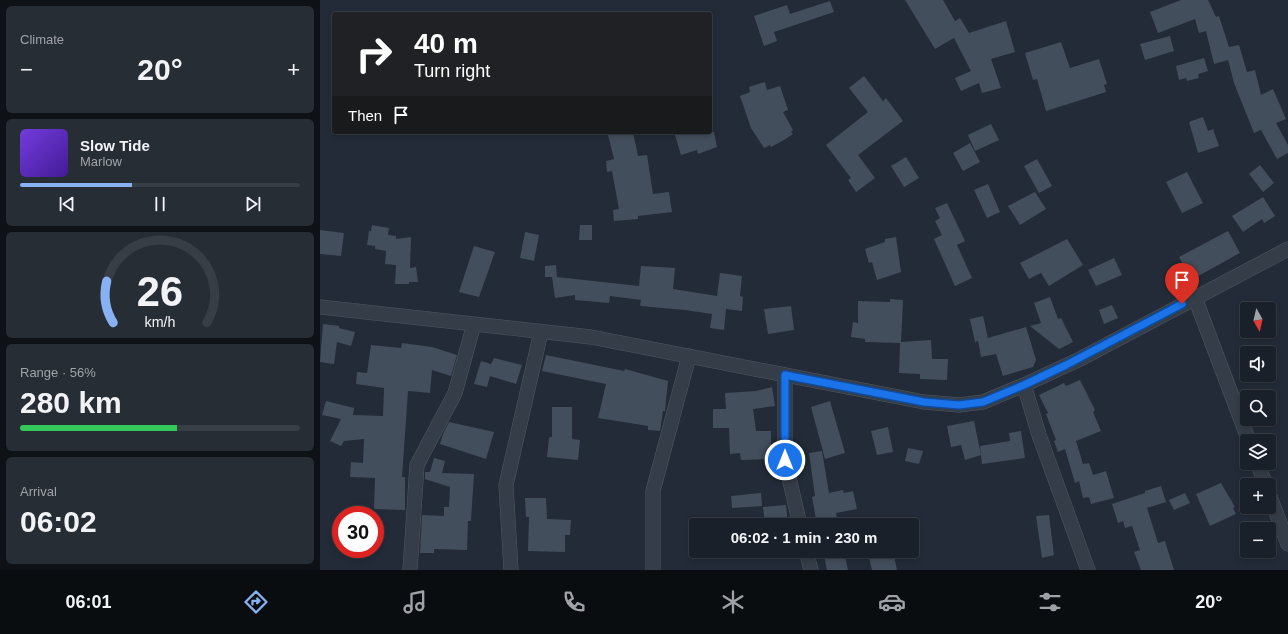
<!DOCTYPE html>
<meta charset="utf-8">
<style>
:root{--surface:#1a2029;--page:#272d35;--text:#f1f3f6;--muted:#9fa3a8;--line:#383e46;--accent:#87b1f2}
body{margin:0;font-family:Helvetica,sans-serif;background:var(--page);color:var(--text);height:100vh;display:flex;flex-direction:column;font-size:15px;white-space:nowrap}
*{box-sizing:border-box;margin:0}
p{font-size:13px;color:var(--muted)}
.icon{flex:none;width:22px;height:22px;fill:none;stroke:currentColor;stroke-width:2;stroke-linecap:round;stroke-linejoin:round}
.map{position:relative;flex:1;overflow:hidden}
.drawer{display:flex;flex-direction:column;gap:6px;padding:6px;background:#0e1217;width:320px}
.drawer>*{flex:none}
.guide{position:absolute;left:12px;top:12px;width:380px;height:122px;border-radius:4px;box-shadow:0 2px 6px #0003,0 0 0 1px var(--line);background:#202124;color:#fff;overflow:hidden}
.needle{width:26px;rotate:172deg}
.fabs{position:absolute;left:920px;top:302px;display:grid;gap:8px}
.fabs a{display:grid;place-items:center;width:36px;height:36px;border-radius:4px;background:var(--surface);box-shadow:0 2px 6px #0003,0 0 0 1px var(--line);font-size:20px}
.speed{position:absolute;left:12px;top:506px;display:flex;gap:8px;font-size:20px;font-weight:700;text-align:center}
.speed>*{display:grid;place-content:center;width:52px;height:52px;border-radius:50%;background:var(--surface);box-shadow:0 2px 6px #0003,0 0 0 1px var(--line);line-height:1}
.speed .limit{border:6px solid #d22;background:#fff;color:#111}
.pin{position:absolute;display:grid;place-items:center;width:34px;height:34px;color:#fff;margin:-41px -17px;border-radius:50% 50% 50% 0;rotate:-45deg;box-shadow:0 0 4px #0007}
.pin .icon{rotate:45deg}
.me{position:absolute;width:44px;margin:-22px;rotate:0deg;stroke-linejoin:round;filter:drop-shadow(0 0 3px #0008)}
.turn{display:flex;align-items:center;gap:14px;height:84px;padding:0 16px;font-size:18px}
.turn .icon{width:52px;height:52px;stroke-width:2.5}
.turn b{display:block;font-size:28px;line-height:34px}
.then{display:flex;align-items:center;height:38px;padding:0 16px;background:#0003;gap:8px;font-size:15px}
.big{font-size:30px;font-weight:700;line-height:1.1}
.drawer .widget{flex:1;display:flex;flex-direction:column;justify-content:center;gap:6px;min-width:0;padding:0 14px;border-radius:6px;background:var(--page)}
.drawer .dial{align-items:center;gap:0}
.dial svg{height:104px;overflow:visible;fill:none;stroke:var(--line);stroke-width:7;stroke-linecap:round;text-anchor:middle}
.dial text{fill:var(--text);stroke:none}
.song{display:flex;align-items:center;gap:12px}
.cover{width:48px;height:48px;border-radius:6px;background:linear-gradient(135deg,hsl(260 70% 55%),hsl(260 70% 35%))}
.played{height:4px;border-radius:2px;background:linear-gradient(90deg,var(--accent) 40%,var(--line) 40%)}
.keys{display:flex;justify-content:space-around;direction:ltr}
.heat{display:flex;justify-content:space-between;align-items:center;font-size:22px;direction:ltr}
.charge{height:6px;border-radius:3px;background:linear-gradient(90deg,#34c759 56%,var(--line) 0)}
.trip{position:absolute;left:369px;top:518px;width:230px;height:40px;border-radius:4px;background:var(--surface);box-shadow:0 2px 6px #0003,0 0 0 1px var(--line);font-weight:700;line-height:40px;text-align:center}
.tab-bar{display:flex;height:64px;justify-content:space-around;align-items:center;background:#0a0d10;color:var(--muted)}
.tab-bar .icon{width:28px;height:28px}
.tab-bar .selected{color:var(--accent)}
.tab-bar b{font-size:18px;color:var(--text)}
main{display:flex;flex:1;min-height:0}
.map>svg:first-child{display:block}
.building{fill:#434e5c}
.lines{fill:none;stroke-linecap:round;stroke-linejoin:round}
.minor-casing{stroke:#505862;stroke-width:15}
.minor{stroke:#353d48;stroke-width:14}
.route-casing{stroke:#114b97;stroke-width:10}
.route{stroke:#1a73e8;stroke-width:7}
</style>
<main>
<section class="drawer">
<div class="widget"><p>Climate</p>
<div class="heat"><a>−</a><b class="big">20°</b><a>+</a></div>
</div>
<div class="widget">
<div class="song"><i class="cover"></i><div><b>Slow Tide</b><p>Marlow</p></div></div>
<div class="played"></div>
<div class="keys"><svg class="icon" aria-label="previous" viewBox="0 0 24 24"><path d="M18 5L8 12l10 7zM5 5v14"/></svg><svg class="icon" aria-label="pause" viewBox="0 0 24 24"><path d="M8 5v14M16 5v14"/></svg><svg class="icon" aria-label="next" viewBox="0 0 24 24"><path d="M6 5l10 7-10 7zM19 5v14"/></svg></div>
</div>
<div class="widget dial"><svg viewBox="0 0 100 80">
<path d="M14 69A42 42 0 1 1 86 69"/>
<path d="M14 69A42 42 0 0 1 9 37" stroke="#87b1f2"/>
<text x="50" y="56" font-size="32" font-weight="700">26</text>
<text x="50" y="72" font-size="11">km/h</text>
</svg></div>
<div class="widget"><p>Range · 56%</p><b class="big">280 km</b><div class="charge"></div></div>
<div class="widget"><p>Arrival</p><b class="big">06:02</b></div>
</section>
<div class="map">
<svg width="968" height="570" viewBox="0 0 968 570">
<rect width="100%" height="100%" fill="#222b37"/>
<path class="building" d="M585 0H623L635 21 640 18 649 33 686 21 695 52 671 59 681 88 662 93 659 83 641 91 635 78 651 71 634 38 615 49Z
M861 0H888L896 17 899 16 909 47 919 45 927 72 935 70 941 95 953 89 966 119 956 123 968 145V153L957 159 941 130 934 133 914 83 908 60 894 64 886 31 879 33 875 19 838 33 830 12Z
M510 1 514 12 454 32 457 41 444 46 434 16 467 5 470 14Z
M850 36 854 51 825 60 820 44Z
M741 42 750 68 779 59 787 84 784 85 786 92 726 111 717 79 713 80 705 53Z
M884 58 888 71 878 74 879 78 867 81 866 78 859 80 856 66Z
M544 76 563 101 566 98 583 121 538 155 555 178 536 192 528 180 531 178 506 145 548 112 529 88Z
M445 82 447 90 460 86 468 110 463 112 473 130 471 132 473 134 464 140 451 147 450 145 444 148 431 128 420 96 430 92 429 87Z
M883 117 888 131 893 129 899 146 878 153 869 122Z
M671 124 679 140 655 151 648 135Z
M303 132H313L318 156 327 155 333 194 349 192 352 212 318 216V219L294 221 293 210 299 209 292 171 287 172 286 161 294 159 288 135Z
M354 132H394L397 147 378 154 377 150 361 155Z
M650 143 660 162 643 171 633 153Z
M586 157 599 178 584 187 571 166Z
M717 159 732 186 719 193 704 166Z
M940 165 954 183 943 192 929 174Z
M867 172 883 203 862 213 846 182Z
M668 184 680 212 667 218 654 190Z
M715 192 726 209 700 225 688 206Z
M943 197 955 216 944 223 942 219 923 232 912 216Z
M627 203 645 241 637 245 652 278 635 286 614 239 622 235 615 221 620 218 615 208Z
M52 225 69 228 68 235 76 236V239L91 237 90 268 96 267 98 282H89V284H75L76 265 65 264 66 251 55 249V246L47 245 49 231H51Z
M260 225H272V240H259Z
M0 230 24 233 21 256 0 254Z
M908 231 920 253 871 280 859 257Z
M205 232 219 235 214 261 200 258Z
M576 237 581 272 557 280 552 262 549 263 545 249 565 242V239Z
M747 239 763 265 729 286 721 273 709 279 700 263Z
M154 246 175 252 159 297 139 292Z
M794 258 802 275 776 286 768 270Z
M236 265 237 277 319 286 321 266 355 268 353 289 397 296 400 273 422 276 420 296 423 297 422 311 406 309 404 330 390 328 392 314 365 310 320 306 321 300 290 296 289 303 255 300V295L235 298 232 277H225V266Z
M730 297 738 319 741 318 753 342 739 349 710 326 721 323 714 303Z
M570 299 583 300 581 342 611 340 612 359H628L627 380 600 379V374L579 373 580 343 545 342V339L531 337 533 322 538 323V301L570 302Z
M792 305 798 318 784 324 779 310Z
M471 306 474 330 448 334 444 309Z
M663 316 668 338 706 327 716 360 713 367 683 376 676 354 661 357 658 341 655 342 650 319Z
M3 324 19 326V328L35 332 31 346 17 342 14 364 0 362Z
M82 343 112 347 137 355 131 376 112 370 110 393 88 391 82 477H85V510L54 509 55 478 30 477 31 462 43 463 44 439 24 441 21 446 10 441 21 419 2 415 6 401 34 408 33 415 63 416 64 388 36 384 37 372 47 373 51 345 81 348Z
M226 355 304 371 305 369 348 381 345 411H343L340 431 328 430V426L278 418 286 384 222 371Z
M174 358 202 365 196 384 170 376 167 387 154 384 161 361 171 364Z
M760 380 775 410 773 412 781 431 756 441 763 464 769 463 773 475 786 471 794 498 771 504 769 497 763 498 759 481 755 483 745 449 738 452 734 441 736 440 726 414 728 413 719 395 744 383 746 386Z
M452 387 455 406 433 409 436 431H451V459L421 460 420 453 410 454 409 428H393V409H406L405 393 436 391Z
M510 401 525 453 505 459 491 407Z
M232 407H252V439L260 440 258 460 227 457 229 437H232Z
M654 421 661 455 645 460 641 445 631 447 627 426Z
M129 422 174 432 166 459 120 444 123 434Z
M568 427 573 452 557 455 551 431Z
M701 431 705 458 662 464 660 446 690 441 689 433Z
M588 448 603 451 599 464 585 461Z
M502 451 509 493 523 490 524 493 533 491 537 509 516 513 518 525H497L492 497 495 496 489 453Z
M114 458 125 461 122 473 154 474 151 521H148L147 550 114 549V553H100L102 515 124 516V507H129L130 487 105 479V472H110Z
M901 483 915 507 913 508 916 514 890 526 876 494Z
M841 486 846 502 827 508 838 543 845 541 854 570H821L814 552 820 550 812 526 805 528 803 521 798 523 792 504 825 493V491Z
M441 493 442 506 412 508 411 496Z
M865 493 870 503 854 510 849 500Z
M205 498H226L227 519 251 520 250 535H245V552L208 551 209 517H206Z
M466 505 468 525H445L443 507Z
M729 515 734 555 722 558 716 516Z
M503 551H524L528 570H507Z
M554 551H573L577 570H552L548 553Z"/>
<g class="lines">
<defs>
<path id="minor" d="M875 298 929 441
M0 307 271 337 604 402 639 405 663 402 704 385 760 359 968 249
M465 375V460L480 525
M704 385 719 435 768 570
M937 463 946 485
M949 494 968 544
M486 551 491 570
M90 570 97 465 135 393 154 324
M191 570 186 485 221 332
M333 570V491L369 356"/>
</defs>
<use href="#minor" class="minor-casing"/>
<use href="#minor" class="minor"/>
</g>
<g class="lines">
<defs>
<path id="route" d="M465 460V375L604 402 639 405 663 402 704 385 746 365 862 304"/>
</defs>
<use href="#route" class="route-casing"/>
<use href="#route" class="route"/>
</g>
</svg>
<div class="fabs">
<a><svg class="needle" viewBox="-14 -14 28 28"><path d="M0-13l5 13h-10z" fill="#e53935"/><path d="M0 13l5-13h-10z" fill="#9fa3a8"/></svg></a>
<a><svg class="icon" aria-label="sound" viewBox="0 0 24 24"><path d="M4 9h4l5-4v14l-5-4H4zM17 9q2 3 0 6"/></svg></a>
<a><svg class="icon" aria-label="search" viewBox="0 0 24 24"><circle cx="10" cy="10" r="6"/><path d="M15 15l6 6"/></svg></a>
<a><svg class="icon" aria-label="layers" viewBox="0 0 24 24"><path d="M12 4l9 5-9 5-9-5zM3 14l9 5 9-5"/></svg></a>
<a>+</a>
<a>−</a>
</div>
<div class="speed"><div class="limit">30</div></div>
<div class="pin" style="left:862px;top:304px;background:#d93025"><svg class="icon" aria-label="arrive" viewBox="0 0 24 24"><path d="M6 21V4h12l-3 4 3 4H6"/></svg></div>
<svg class="me" style="left:465px;top:460px" viewBox="-20 -20 40 40"><circle r="17" fill="#1a73e8" stroke="#fff" stroke-width="3"/><path d="M0-11L8 9 0 5-8 9z" fill="#fff"/></svg>
<div class="trip">06:02 · 1 min · 230 m</div>
<div class="guide">
<div class="turn"><svg class="icon" aria-label="right" viewBox="0 0 24 24"><path d="M7 20v-9h11M14 6l5 5-5 5"/></svg><div><b>40 m</b>Turn right</div></div>
<div class="then">Then<svg class="icon" aria-label="arrive" viewBox="0 0 24 24"><path d="M6 21V4h12l-3 4 3 4H6"/></svg></div>
</div>
</div>
</main>
<nav class="tab-bar">
<b>06:01</b>
<svg class="icon selected" aria-label="directions" viewBox="0 0 24 24"><path d="M12 3l9 9-9 9-9-9zM9 14v-3h6M13 9l2 2-2 2"/></svg>
<svg class="icon" aria-label="music" viewBox="0 0 24 24"><path d="M9 18V5l10-2v13"/><circle cx="6" cy="18" r="3"/><circle cx="16" cy="16" r="3"/></svg>
<svg class="icon" aria-label="phone" viewBox="0 0 24 24"><path d="M5 4h4l2 5-3 2q2 4 5 5l2-3 5 2v4C11 20 4 13 5 4z"/></svg>
<svg class="icon" aria-label="climate" viewBox="0 0 24 24"><path d="M12 3v18M4 7l16 10M4 17L20 7"/></svg>
<svg class="icon" aria-label="car" viewBox="0 0 24 24"><path d="M5 17H2v-5l4-1 3-4h7l3 4 3 1v5h-3M9 17h6M6 11h13"/><circle cx="7" cy="17" r="2"/><circle cx="17" cy="17" r="2"/></svg>
<svg class="icon" aria-label="filters" viewBox="0 0 24 24"><path d="M4 7h16M4 17h16"/><circle cx="9" cy="7" r="2"/><circle cx="15" cy="17" r="2"/></svg>
<b>20°</b>
</nav>
